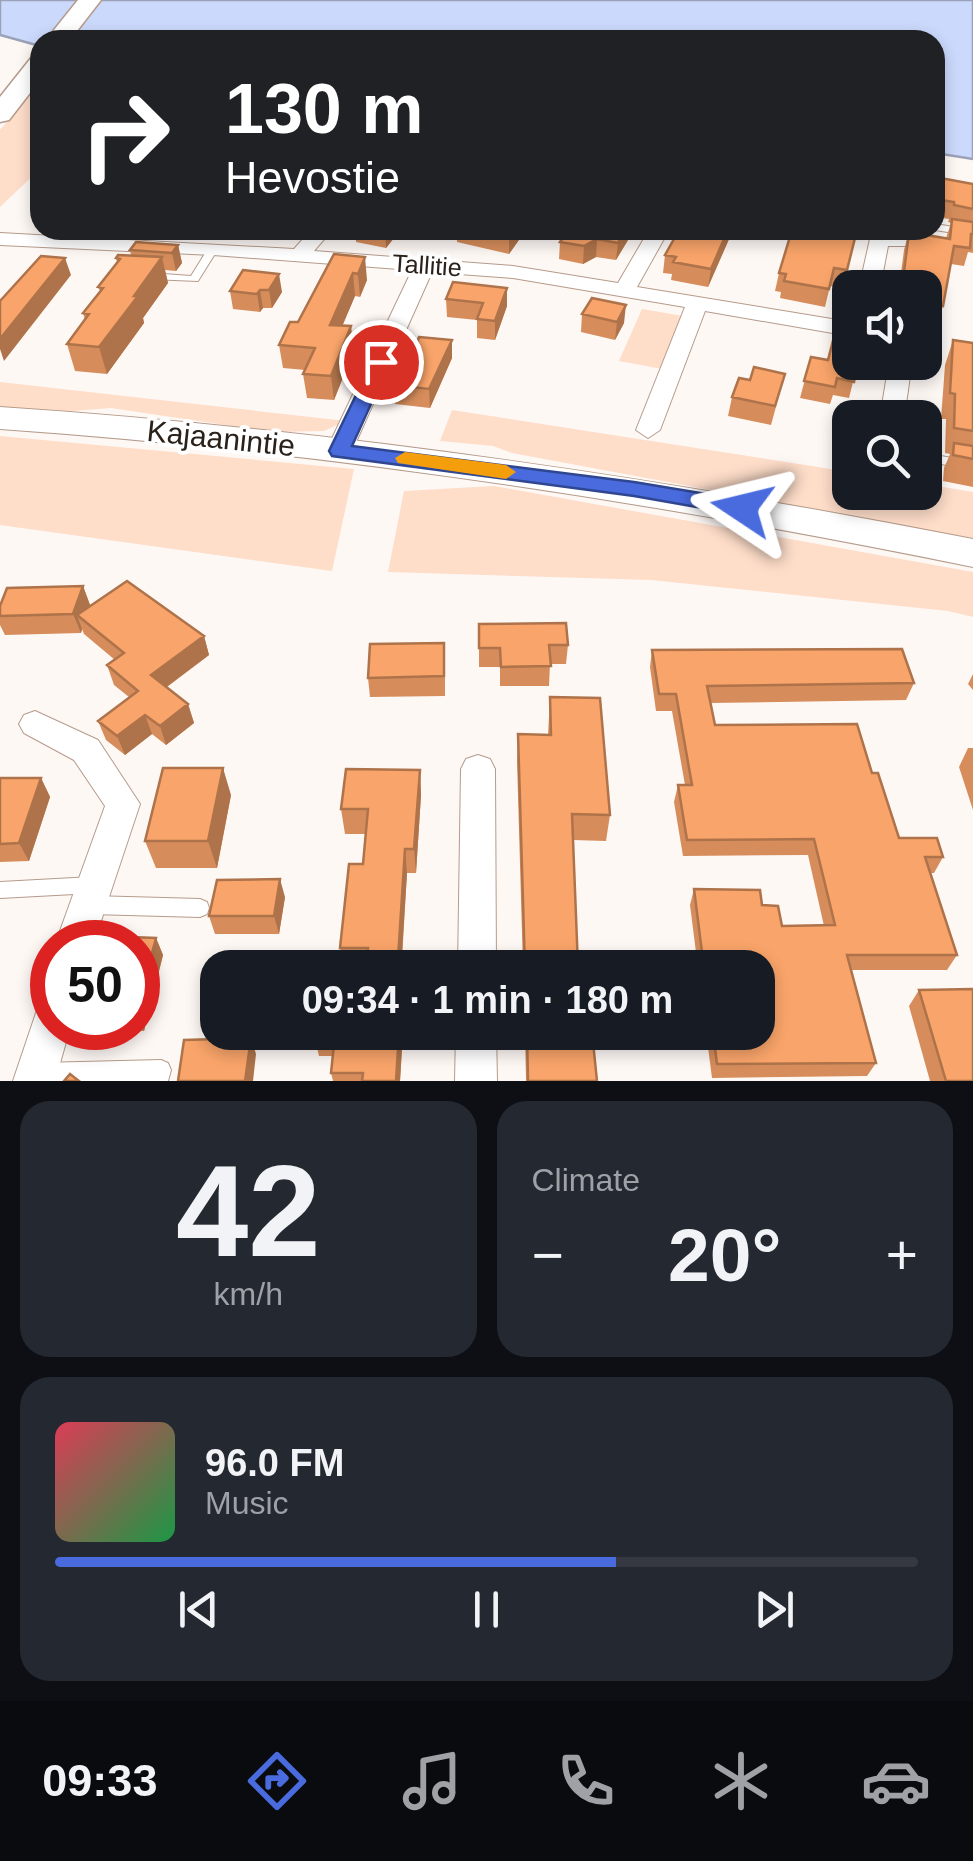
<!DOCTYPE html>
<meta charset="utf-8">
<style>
:root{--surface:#171b24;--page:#242831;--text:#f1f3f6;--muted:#9ea1a6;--line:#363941;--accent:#496bde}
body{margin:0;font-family:Arial,sans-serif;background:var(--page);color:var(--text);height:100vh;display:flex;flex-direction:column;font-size:38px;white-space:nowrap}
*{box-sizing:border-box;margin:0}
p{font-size:32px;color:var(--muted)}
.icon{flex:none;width:55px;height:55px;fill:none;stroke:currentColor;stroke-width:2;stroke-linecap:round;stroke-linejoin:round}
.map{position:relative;height:1081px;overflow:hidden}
.sheet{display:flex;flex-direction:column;gap:20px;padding:20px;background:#0d0f14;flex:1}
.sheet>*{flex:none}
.hud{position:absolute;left:30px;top:30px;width:915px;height:210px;border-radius:30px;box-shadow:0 5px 15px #0003;background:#202124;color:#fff;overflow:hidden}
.fabs{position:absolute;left:832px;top:270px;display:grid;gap:20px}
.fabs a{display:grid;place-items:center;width:110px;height:110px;border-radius:20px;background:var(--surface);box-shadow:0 5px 15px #0003;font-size:50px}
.speed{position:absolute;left:30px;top:920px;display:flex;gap:20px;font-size:50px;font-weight:700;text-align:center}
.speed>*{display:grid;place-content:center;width:130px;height:130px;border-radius:50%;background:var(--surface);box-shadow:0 5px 15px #0003;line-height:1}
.speed .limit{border:15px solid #d22;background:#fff;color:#111}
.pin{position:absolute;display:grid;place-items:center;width:85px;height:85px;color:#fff;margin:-42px;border:5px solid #fff;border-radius:50%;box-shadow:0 2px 10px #0007}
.me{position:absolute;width:110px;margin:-55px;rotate:280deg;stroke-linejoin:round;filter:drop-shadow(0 0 8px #0008)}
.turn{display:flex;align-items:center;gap:35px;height:210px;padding:0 30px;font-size:45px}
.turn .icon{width:130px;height:130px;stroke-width:2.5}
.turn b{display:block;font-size:70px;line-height:85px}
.big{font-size:75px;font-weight:700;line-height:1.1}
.sheet .card{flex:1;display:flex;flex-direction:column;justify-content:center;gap:15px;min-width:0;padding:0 35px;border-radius:30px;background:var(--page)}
.sheet .dial{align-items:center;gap:0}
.dial b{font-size:130px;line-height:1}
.song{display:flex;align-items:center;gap:30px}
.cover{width:120px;height:120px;border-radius:15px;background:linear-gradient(135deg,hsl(350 70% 55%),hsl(140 70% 35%))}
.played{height:10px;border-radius:5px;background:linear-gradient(90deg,var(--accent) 65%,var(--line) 65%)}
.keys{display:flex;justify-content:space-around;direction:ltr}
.heat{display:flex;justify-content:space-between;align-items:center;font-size:55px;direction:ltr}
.sheet .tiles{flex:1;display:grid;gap:20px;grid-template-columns:1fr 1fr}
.card:last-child{grid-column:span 2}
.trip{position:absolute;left:200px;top:950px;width:575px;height:100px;border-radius:30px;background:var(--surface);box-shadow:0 5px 15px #0003;font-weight:700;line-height:100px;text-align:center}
.tabs{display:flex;height:160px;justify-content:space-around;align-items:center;background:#090b0e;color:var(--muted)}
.tabs .icon{width:70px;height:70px}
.tabs .active{color:var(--accent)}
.tabs b{font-size:45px;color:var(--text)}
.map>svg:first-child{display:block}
.green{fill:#feddc9}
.water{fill:#cbd9fc;stroke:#9ba2b8;stroke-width:2.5}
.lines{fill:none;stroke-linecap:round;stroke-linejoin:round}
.lane-casing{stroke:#b59b8b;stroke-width:2}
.street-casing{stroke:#b59b8b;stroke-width:2}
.secondary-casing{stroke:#b59b8b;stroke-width:2}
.primary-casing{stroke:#b59b8b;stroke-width:3}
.lane{fill:#fff;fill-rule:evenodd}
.street{fill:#fff;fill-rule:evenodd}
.secondary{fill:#fff;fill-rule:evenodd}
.primary{fill:#fff;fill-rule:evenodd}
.wall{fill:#d68d5b}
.shaded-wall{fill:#ae734a}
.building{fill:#f9a46a;stroke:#ae734a;stroke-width:2.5}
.route{fill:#496bde;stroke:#2f4690;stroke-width:2.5}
.slow{fill:#f59e0b}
.labels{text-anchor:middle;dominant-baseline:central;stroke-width:8;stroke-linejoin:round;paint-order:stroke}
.far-street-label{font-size:25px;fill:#2b211b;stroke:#fff}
.street-label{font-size:30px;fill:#2b211b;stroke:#fff}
</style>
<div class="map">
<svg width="973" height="1081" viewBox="0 0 973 1081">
<rect width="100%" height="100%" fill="#fef8f5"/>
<path class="green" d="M40 82V169L0 207V130Z
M642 309 683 316 662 369 619 361Z
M0 382 346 421 324 431 273 432 111 408 60 412 0 407Z
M452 410 850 472V492H925V484L973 492V539L512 453 493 446 440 441Z
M0 436 354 469 332 571 0 525Z
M494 486 973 572V617L948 611 651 580 388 572 404 491Z"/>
<path class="water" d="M0 0H973V159L935 153V40H40V46L0 35Z"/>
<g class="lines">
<defs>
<path id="lane" d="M935 224 973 230V236L935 230Z
M213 246 218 249 198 281 150 279 145 276 150 273 191 276 209 247Z
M925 453 973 462V470L925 461Z
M93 877 99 879 102 885 99 891 93 893 0 898V882Z
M91 896 200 899 207 902 209 908 207 914 200 917 91 914 84 911 82 905 84 899Z
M161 1060 168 1063 171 1070 168 1081H33L29 1073 32 1066 39 1063Z"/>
<path id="street" d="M311 230H332L314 251 513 266 618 283 649 230H669L637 287 850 322V336L705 311 660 430 648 438 636 430 685 307 513 278 432 272 352 451 339 459 326 451 412 270 213 255 0 245V233L294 249Z
M872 230 910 236 912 230H932L925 246H888L880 288H859Z
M889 362H912L904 418H880Z
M35 711 98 740 140 804 94 942H56L105 806 74 760 24 733 19 724 24 715Z
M478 755 490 759 495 769 496 968H458L461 769 466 759Z
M52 1001V1028H70L55 1081H13L38 1007Z
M456 1032H496L497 1081H455Z"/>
<path id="secondary" d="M0 407C328 429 651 476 973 539V567C651 501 328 452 0 429Z"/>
<path id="primary" d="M78 0H101L70 40H46Z
M40 56V80L9 120 0 122V97L31 58Z"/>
</defs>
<use href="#lane" class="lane-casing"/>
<use href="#street" class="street-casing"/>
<use href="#secondary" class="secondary-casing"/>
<use href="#primary" class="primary-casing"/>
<use href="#lane" class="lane"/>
<use href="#street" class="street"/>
<use href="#secondary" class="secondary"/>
<use href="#primary" class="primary"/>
</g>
<path class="wall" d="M935 177 973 184V253L968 252 964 266 951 264 943 306 937 324 925 322V288H899L904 250 909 232 946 238 951 223 948 222 949 219 935 217Z
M34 203 40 204V220H39Z
M168 230H196L191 235Z
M237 230H297L292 235 275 232 271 236Z
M348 230H408L400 240 394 238 386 248 356 242 355 231Z
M456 230H526L509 254 457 242Z
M568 230H634L616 260 596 257 583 264 559 259 560 242Z
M733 230 708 287 671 280 672 274 663 273 665 255Z
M857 230 842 288 830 286 825 307 780 298 781 292 775 291 779 273Z
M178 245 182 263 176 271 165 270 168 283 143 318 144 323 107 374 75 371 67 344 85 320 83 313 100 291 98 287 117 263 116 258 131 255 130 250Z
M334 254 367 280 360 297 355 296 342 326 354 350 334 400 307 398 303 374 305 370 283 368 279 345 298 322Z
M243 270 282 292 272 308H263L260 312 233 309 230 291Z
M446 299 507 306 495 340 477 338V320L447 317Z
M582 314 624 323 615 340 581 332Z
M953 340 973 343V487L943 481 944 468 950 454 945 453 946 419H941L945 365Z
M811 357 828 360 858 362 849 398 833 395 830 404 800 398Z
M452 358 430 408 395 404 394 385 409 364Z
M785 374 771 425 728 416 732 397 750 380Z
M83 586 90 605 204 636 209 655 167 687 188 704 194 723 166 745 152 734 125 755 106 740 98 721 129 697 114 685 107 665 115 660 84 634 82 629 81 633 5 635 0 625V606Z
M479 624 568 645 566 664H550L549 686H500V667H479Z
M652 650 914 683 906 700 710 703 715 725 872 773 899 838 943 857 934 873H930L957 955 947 970H851L876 1063 867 1076 712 1078 706 1032H758V968H698L690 905 694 889 762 905 782 926H824L808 855 683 856 674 802 678 785H685L672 711H656L650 667Z
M445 662V696L370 697 368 678Z
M973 674V690L968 684Z
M550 697 610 815 606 841 573 840 578 967 586 968H523L517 761 518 734 548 735Z
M968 748H973V810L959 767Z
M420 770 421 795 416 873H407L402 959 416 968H344L340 948 363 864 366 834H345L341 809Z
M0 778H41L50 797 29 861 0 862Z
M231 795 217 868H156L145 841Z
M285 897 279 934H215L209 916Z
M156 938 163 955 144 1031 89 1029 88 1028H138V942Z
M919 990 973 1081H930L909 1006Z
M403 1032 400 1081H333L331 1073 333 1056H319L314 1035Z
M525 1032H592L597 1081H526Z"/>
<path class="shaded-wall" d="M385 230H393L394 238 386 248Z
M399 230H408L400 240Z
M514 230H526L509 254V236Z
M625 230H634L616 260 618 243Z
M728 230H733L708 287 711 269Z
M597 239 596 257 583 264 584 246Z
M178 245 182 263 176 271 172 253Z
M162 257 168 283 143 318 144 323 107 374 99 347Z
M365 257 367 280 360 297 358 274Z
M65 258 71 275 4 361 0 349V339Z
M353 273 355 296 333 348 330 325Z
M279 274 282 292 272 308 269 290Z
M507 288V306L495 340V321Z
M260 290 263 308 260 312 257 294Z
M626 305 624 323 615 340 617 322Z
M351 326 354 350 334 400 331 376Z
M452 340V358L430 408 429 389Z
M83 586 90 605 77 615 82 629 81 633 73 614Z
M204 636 209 655 157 694 151 675Z
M188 704 194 723 166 745 160 726Z
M145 715 152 734 125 755 117 736Z
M223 768 231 795 217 868 208 841Z
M420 770 421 795 416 873 414 849Z
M41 778 50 797 29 861 19 843Z
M405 849 407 873 401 968 398 959Z
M280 879 285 897 279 934 274 916Z
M156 938 163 955 144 1031 138 1020V1005Z
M399 1032H403L400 1081H396Z
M251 1038 256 1054 253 1081H245Z"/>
<path class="building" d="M935 177 973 184V209L954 205V202L935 199Z
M952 219 973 222V234H971L970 248 954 246 943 306 925 303V288H902L909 232 950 239Z
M479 230H514L509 236Z
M568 230H625L618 243 597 239 584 246 560 242Z
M679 230H728L711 269 673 262 676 257 665 255Z
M792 230H857L847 270 834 268 829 289 784 281 786 274 779 273Z
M136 242 178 245 172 253 130 250Z
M334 254 365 257 358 274 353 273 330 325 351 326 331 376 303 374 315 348 279 345 290 322H298Z
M118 255 162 257 134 296H138L99 347 67 344 89 314 83 313 103 288 98 287 120 259 116 258Z
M41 256 65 258 0 339V301Z
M243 270 279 274 269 290H260L257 294 230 291Z
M453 282 507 288 495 321 477 319 483 303 446 299Z
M592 298 626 305 617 322 582 314Z
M836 329 850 332V362H858L854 382 837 378 835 387 804 381 811 357 828 360Z
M419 337 452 340 429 389 394 385 403 364H409Z
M953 340 973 343V431L954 428 955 394 950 393Z
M754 367 785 374 775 406 732 397 739 378 750 380Z
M954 443 973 446V459L953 455Z
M127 581 204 636 151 675 188 704 160 726 145 715 117 736 98 721 138 691 107 665 124 653 77 615Z
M83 586 73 614 0 616V606L7 588Z
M566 623 568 645H549L551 666 501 667 500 648H479V624Z
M444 643V676L368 678 370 644Z
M902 649 914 683 707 686 715 725 857 724 872 773H878L899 838H937L943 857H925L957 955H847L876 1063 717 1064 713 1032H758V968H704L694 889 760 890 762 905 778 906 782 926 835 925 814 839 687 840 678 785H692L676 694H659L652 650Z
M550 697 600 698 610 815 572 814 578 967 586 968H525L518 734 551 735Z
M163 768H223L208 841H145Z
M346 769 420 770 414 849H405L398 959 415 958V968H366L368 948H340L349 864H363L368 809H341Z
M0 778H41L19 843 0 844Z
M280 879 274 916H209L217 880Z
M103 936 156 938 138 1005V942H101Z
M973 989V1081H946L919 990Z
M314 1032H399L396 1081H362L363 1073H331L335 1035H314Z
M527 1032H592L597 1081H528Z
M251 1038 245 1081H178L184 1040Z
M70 1074 79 1081H64Z"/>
<path class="route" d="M381 356 390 362 352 446 634 482 742 500 753 508 742 515 634 496 332 456 329 451 372 362Z"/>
<path class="slow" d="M405 452 506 465 516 472 506 479 398 463 395 458Z"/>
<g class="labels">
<g class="far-street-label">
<text transform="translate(427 265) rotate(4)">Tallitie</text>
</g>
<g class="street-label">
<text transform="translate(221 438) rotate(6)">Kajaanintie</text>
</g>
</g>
</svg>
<div class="fabs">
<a><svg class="icon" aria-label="sound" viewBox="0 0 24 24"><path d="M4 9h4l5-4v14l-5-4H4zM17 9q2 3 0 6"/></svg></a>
<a><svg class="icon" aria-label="search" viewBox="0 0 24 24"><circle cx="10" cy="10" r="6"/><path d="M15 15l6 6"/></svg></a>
</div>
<div class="speed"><div class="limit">50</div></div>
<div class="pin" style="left:381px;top:362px;background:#d93025"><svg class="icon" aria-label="arrive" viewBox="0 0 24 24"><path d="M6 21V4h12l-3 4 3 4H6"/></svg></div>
<svg class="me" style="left:742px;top:508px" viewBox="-20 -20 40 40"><path d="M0-17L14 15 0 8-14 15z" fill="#496bde" stroke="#fff" stroke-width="4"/></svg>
<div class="trip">09:34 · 1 min · 180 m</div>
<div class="hud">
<div class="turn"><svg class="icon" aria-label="right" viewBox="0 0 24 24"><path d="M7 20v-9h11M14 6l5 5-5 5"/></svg><div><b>130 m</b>Hevostie</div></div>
</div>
</div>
<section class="sheet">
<div class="tiles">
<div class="card dial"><b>42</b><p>km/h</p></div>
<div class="card"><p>Climate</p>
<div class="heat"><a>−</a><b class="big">20°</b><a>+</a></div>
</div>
<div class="card">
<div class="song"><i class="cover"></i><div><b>96.0 FM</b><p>Music</p></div></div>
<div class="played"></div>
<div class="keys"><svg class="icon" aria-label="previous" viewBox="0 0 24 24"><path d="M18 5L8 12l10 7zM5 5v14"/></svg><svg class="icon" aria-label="pause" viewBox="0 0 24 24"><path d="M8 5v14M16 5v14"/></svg><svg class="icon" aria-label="next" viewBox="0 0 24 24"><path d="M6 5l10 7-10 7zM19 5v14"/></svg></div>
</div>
</div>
</section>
<nav class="tabs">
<b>09:33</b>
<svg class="icon active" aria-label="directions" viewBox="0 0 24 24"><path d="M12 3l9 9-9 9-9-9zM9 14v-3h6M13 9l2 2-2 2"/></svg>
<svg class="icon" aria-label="music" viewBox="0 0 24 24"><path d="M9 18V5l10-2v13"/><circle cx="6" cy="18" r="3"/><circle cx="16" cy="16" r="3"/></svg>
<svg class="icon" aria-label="phone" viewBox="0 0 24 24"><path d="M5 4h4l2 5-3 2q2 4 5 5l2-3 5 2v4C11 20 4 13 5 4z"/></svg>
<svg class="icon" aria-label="climate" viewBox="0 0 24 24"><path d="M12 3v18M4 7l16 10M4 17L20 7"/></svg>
<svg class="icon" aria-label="car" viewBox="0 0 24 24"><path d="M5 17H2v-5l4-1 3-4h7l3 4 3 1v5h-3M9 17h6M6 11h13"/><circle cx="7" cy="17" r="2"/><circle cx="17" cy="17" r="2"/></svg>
</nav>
